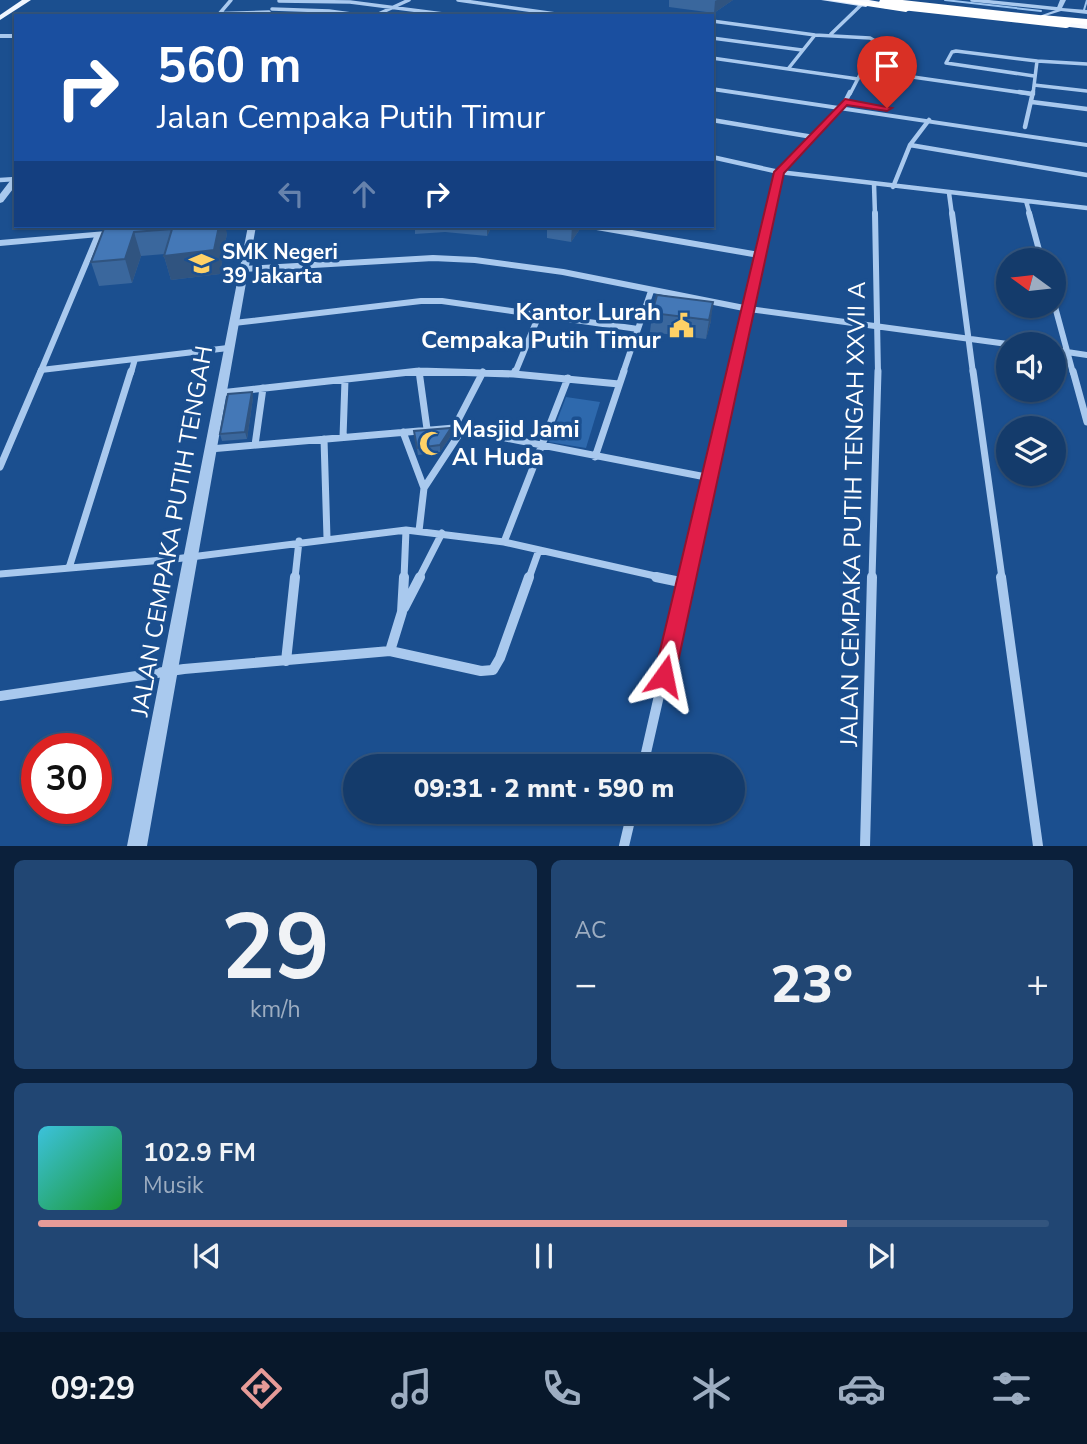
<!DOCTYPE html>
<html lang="id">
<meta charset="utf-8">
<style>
:root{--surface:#143b6b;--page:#214673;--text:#f1f3f6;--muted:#9dadc1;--line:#33557e;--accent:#e69b98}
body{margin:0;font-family:"Nunito Sans",sans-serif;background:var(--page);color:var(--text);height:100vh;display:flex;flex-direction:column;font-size:26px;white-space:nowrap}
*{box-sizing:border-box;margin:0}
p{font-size:23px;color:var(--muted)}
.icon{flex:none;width:38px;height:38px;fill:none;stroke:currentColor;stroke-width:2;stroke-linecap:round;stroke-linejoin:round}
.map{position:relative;height:846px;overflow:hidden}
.sheet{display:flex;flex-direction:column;gap:14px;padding:14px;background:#0b203b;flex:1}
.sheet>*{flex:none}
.banner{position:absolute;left:14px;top:14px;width:700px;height:214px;border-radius:0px;box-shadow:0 2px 5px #0004,0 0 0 2px var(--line);background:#1a4fa0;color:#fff;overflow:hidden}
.needle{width:46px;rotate:285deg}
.fabs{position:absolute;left:996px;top:248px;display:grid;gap:14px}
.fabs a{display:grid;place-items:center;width:70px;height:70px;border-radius:50%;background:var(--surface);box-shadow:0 2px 5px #0004,0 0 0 2px var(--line);font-size:35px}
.speed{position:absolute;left:21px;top:733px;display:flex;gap:14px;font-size:35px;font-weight:700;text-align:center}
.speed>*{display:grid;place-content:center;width:91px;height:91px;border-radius:50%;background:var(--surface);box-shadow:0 2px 5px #0004,0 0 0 2px var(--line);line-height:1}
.speed .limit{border:10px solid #d22;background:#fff;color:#111}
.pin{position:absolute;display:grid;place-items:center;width:60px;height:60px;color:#fff;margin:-72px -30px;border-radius:50% 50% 50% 0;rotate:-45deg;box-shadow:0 0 7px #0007}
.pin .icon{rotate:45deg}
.me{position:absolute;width:77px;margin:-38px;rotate:12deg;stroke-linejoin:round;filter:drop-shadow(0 0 5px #0008)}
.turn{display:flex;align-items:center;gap:24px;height:147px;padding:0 28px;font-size:32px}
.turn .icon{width:91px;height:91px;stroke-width:2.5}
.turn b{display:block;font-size:49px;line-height:60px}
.lanes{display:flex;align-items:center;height:66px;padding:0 28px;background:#0003;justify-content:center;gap:35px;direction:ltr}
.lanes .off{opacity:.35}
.big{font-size:52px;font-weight:800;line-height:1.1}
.sheet .widget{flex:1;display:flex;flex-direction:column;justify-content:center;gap:10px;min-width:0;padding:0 24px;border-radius:10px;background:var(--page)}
.sheet .dial{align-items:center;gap:0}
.dial b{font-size:91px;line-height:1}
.song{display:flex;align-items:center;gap:21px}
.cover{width:84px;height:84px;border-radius:10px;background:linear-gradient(135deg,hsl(190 70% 55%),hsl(130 70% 35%))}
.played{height:7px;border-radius:4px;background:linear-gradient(90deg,var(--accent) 80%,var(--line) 80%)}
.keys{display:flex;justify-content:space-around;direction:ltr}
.heat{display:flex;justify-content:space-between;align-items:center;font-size:38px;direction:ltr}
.sheet .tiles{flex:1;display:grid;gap:14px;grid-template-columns:1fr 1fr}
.widget:last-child{grid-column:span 2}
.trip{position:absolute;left:343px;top:754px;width:402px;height:70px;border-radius:35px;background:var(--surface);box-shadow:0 2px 5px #0004,0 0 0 2px var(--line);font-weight:800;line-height:70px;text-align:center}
.tab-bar{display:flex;height:112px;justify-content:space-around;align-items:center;background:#08182b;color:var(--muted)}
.tab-bar .icon{width:49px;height:49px}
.tab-bar .on{color:var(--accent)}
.tab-bar b{font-size:32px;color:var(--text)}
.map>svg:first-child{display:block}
.green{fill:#2e69ad}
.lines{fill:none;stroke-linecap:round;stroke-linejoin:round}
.stream{stroke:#9cc4f0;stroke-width:2}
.minor-far4{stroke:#a9c9ee;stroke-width:3.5}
.minor-far3{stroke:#a9c9ee;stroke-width:4.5}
.minor-far2{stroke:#a9c9ee;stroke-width:6}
.minor-far1{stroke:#a9c9ee;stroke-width:7}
.minor{stroke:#a9c9ee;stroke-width:10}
.tertiary{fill:#a9c9ee;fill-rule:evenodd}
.secondary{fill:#d6e6fa;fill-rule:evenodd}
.primary{fill:#f0f6ff;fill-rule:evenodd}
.trunk{fill:#f8faff;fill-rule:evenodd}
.motorway{fill:#fff;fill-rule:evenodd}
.motorway-bridge{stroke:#fff;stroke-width:10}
.wall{fill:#3a679d}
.shaded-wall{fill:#305480}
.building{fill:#4478b7;stroke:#305480;stroke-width:2}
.route{fill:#e11d48;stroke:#92132f;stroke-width:2}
.labels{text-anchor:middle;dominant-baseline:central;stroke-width:7;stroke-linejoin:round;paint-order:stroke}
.far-poi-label{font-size:21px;font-weight:bold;fill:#fff;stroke:#1b4f8f;text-anchor:start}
.poi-label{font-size:24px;font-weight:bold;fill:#fff;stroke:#1b4f8f;text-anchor:end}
.street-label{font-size:24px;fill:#fff;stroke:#1b4f8f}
</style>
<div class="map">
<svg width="1087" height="846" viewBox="0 0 1087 846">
<rect width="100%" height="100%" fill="#1b4f8f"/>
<path class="green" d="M566 397 600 402 586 448 549 442Z"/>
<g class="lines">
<path class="stream" d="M945 0 1041 11
M1084 10 1087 0"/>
<path class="minor-far4" d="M458 0 570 16
M972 0 1059 9
M279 1 350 2 459 16
M272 9 329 11 366 16
M220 13 231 0
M135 16 269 12
M374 16 409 0
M712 21 815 35 870 38 877 42 850 94
M831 34 861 5
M712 38 802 50
M712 58 858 79
M788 69 815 35
M864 70 1031 94
M1034 76 946 63 952 52 956 51 1037 61
M1034 85 1087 91
M1033 94 1037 61 1087 64"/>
<path class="minor-far3" d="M1019 92 1033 94
M1032 102 1087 109
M712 120 813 137
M1025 127 1033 92
M910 145 1087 175
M712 157 779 172 1087 208
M0 180 16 179
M874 184 875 215
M893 187 910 145 929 120
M949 193 952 215
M1026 201 1030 215
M769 215 779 172 842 108 850 92"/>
<path class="minor-far2" d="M875 213 878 373
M952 213 973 373
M1029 213 1042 261
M591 226 759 255
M244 269 433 258 475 260 563 272 749 309 1015 345
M1054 303 1073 373
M234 323 421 301H442L638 329
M1054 350 1087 355
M41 370 228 348
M40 373 98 235
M131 373 135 359
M404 373H470
M515 373 539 315
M623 373 651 291
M733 373 770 213"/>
<path class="minor-far1" d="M419 371 427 429
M973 371 1002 578
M1073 371 1087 422
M514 374 515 371
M220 393 419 371 514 374 619 384
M454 428 483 372
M403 432 424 488
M343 437 345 380
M324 439 327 538
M255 445 263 388
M210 449 454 428 711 478
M595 457 624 371
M0 467 41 371
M419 531 424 488 462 430
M504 542 568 378
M69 568 131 371
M0 574 175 559 406 530 504 542 664 578
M295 578 299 541
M404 578 406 530
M419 578 442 533
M529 578 539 550
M686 578 733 371
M872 578 878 371"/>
<path class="minor" d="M656 577 685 583
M1001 577 1038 846
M404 608 420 577
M390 651 402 612 404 577
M286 661 295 577
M0 696 184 669 390 651 481 671 493 670 500 658 529 577
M643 766 686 577
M624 846 632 812
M865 846 872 577"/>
<path class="tertiary" d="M1060 0H1066L1062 8 1087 10V14L1061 11 1042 17V15L1056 10Z
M0 34H16V38H0Z
M712 87 1087 143V147L712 91Z
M13 177H16V185L3 202 0 203V194Z
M248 226H256L147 846H127Z
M118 230 121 231V235L0 246V240Z"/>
<path class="secondary" d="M821 0H839L869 5 866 7Z"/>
<path class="primary" d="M22 0H31L0 20V15Z"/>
<path class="trunk" d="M845 0H869L909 7 905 9Z
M1046 19 1087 23V29L1043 24Z"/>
<path class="motorway" d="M828 0H854L911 9 906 12Z
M1042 15 1087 19V25L1039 20 1037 18Z"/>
<path class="motorway-bridge" d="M884 3 1066 23"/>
</g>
<path class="wall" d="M669 0H733L714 13 669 7Z
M105 226 227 233 220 274 171 280 164 256 165 254 141 256 132 283 99 286 91 262Z
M415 226H492L487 236 445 232 415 234Z
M547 226H582L571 242 547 238Z
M652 313 711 321 706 339 650 332Z
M253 398 247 439 222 441 220 434Z
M414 431 452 434 440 452 418 455Z"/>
<path class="shaded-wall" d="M717 0H733L714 13 715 1Z
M219 226H225L227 233 220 274 171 280 164 256Z
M487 226H492L487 236Z
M572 226H582L571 242Z
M134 232 141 256 132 283 125 259Z
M713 302 711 321 706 339 709 320Z
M252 392 253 398 247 439 245 432Z
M451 428 452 434 440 452V445Z"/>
<path class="building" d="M105 226H219L214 250 164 256 172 229 134 232 125 259 91 262Z
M657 295 713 302 709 320 652 313Z
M252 392 245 432 220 434 228 394Z
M451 428 440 445 417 448 414 431Z"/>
<path class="route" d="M845 99 892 108 887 111 847 105 784 173 675 676 672 682 664 685 657 682 654 676 774 172Z"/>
<defs>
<symbol id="school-bare" viewBox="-9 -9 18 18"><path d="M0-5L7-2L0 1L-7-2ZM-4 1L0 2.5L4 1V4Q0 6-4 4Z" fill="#ffd166" stroke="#1b4f8f" stroke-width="2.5" paint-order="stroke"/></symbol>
<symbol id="civic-bare" viewBox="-9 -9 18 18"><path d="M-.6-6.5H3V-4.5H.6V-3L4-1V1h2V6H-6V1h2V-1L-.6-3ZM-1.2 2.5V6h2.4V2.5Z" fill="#ffd166" stroke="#1b4f8f" stroke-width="2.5" paint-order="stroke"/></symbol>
<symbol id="mosque-bare" viewBox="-9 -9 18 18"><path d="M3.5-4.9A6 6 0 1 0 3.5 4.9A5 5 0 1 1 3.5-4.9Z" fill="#ffd166" stroke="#1b4f8f" stroke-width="2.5" paint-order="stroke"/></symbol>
</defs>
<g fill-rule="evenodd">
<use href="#school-bare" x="184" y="246" width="35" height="35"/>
<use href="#civic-bare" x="664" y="308" width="35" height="35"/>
<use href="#mosque-bare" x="414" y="426" width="35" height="35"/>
</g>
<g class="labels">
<g class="far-poi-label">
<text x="222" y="252">SMK Negeri<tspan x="222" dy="24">39 Jakarta</tspan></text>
</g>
<g class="poi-label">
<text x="661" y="312">Kantor Lurah<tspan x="661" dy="28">Cempaka Putih Timur</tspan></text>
<text x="452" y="429" text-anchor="start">Masjid Jami<tspan x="452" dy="28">Al Huda</tspan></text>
</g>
<g class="street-label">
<text transform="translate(853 514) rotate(-89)">JALAN CEMPAKA PUTIH TENGAH XXVII A</text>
<text transform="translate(172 531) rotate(-80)">JALAN CEMPAKA PUTIH TENGAH</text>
</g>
</g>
</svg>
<div class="fabs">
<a><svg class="needle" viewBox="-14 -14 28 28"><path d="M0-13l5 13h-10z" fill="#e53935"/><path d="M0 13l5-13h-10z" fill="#9dadc1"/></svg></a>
<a><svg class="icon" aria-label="sound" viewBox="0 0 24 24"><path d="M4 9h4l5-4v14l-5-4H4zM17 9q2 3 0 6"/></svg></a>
<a><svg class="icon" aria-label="layers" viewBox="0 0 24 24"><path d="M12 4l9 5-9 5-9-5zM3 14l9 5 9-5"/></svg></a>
</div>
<div class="speed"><div class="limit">30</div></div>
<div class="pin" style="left:887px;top:108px;background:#d93025"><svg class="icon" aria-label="arrive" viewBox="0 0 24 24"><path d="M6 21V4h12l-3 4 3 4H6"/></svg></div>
<svg class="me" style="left:664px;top:676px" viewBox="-20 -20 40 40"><path d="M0-17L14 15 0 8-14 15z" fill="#e11d48" stroke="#fff" stroke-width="4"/></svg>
<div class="trip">09:31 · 2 mnt · 590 m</div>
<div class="banner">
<div class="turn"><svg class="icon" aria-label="right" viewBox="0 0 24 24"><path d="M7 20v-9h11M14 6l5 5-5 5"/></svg><div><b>560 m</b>Jalan Cempaka Putih Timur</div></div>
<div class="lanes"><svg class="icon off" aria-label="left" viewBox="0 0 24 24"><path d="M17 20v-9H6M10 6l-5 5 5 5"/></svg><svg class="icon off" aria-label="ahead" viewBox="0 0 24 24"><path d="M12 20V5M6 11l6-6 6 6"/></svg><svg class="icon" aria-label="right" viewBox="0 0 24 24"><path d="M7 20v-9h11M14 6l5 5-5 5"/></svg></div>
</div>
</div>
<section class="sheet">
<div class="tiles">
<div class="widget dial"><b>29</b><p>km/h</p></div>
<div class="widget"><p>AC</p>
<div class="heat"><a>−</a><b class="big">23°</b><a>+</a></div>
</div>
<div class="widget">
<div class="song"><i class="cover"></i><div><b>102.9 FM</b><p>Musik</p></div></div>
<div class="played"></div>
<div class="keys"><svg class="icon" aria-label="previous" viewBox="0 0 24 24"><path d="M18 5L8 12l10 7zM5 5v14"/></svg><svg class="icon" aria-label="pause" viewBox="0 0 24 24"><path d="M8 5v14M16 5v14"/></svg><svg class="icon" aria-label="next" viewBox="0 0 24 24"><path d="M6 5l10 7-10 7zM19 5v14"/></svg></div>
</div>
</div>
</section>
<nav class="tab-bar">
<b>09:29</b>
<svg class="icon on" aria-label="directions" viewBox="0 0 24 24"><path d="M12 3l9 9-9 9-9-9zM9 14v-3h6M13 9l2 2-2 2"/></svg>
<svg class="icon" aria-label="music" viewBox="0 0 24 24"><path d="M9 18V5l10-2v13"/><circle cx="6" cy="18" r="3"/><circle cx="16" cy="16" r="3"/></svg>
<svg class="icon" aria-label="phone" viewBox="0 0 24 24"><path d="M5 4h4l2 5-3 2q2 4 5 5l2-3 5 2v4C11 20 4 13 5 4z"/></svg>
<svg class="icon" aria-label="climate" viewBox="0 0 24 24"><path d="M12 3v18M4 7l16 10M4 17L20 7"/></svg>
<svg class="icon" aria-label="car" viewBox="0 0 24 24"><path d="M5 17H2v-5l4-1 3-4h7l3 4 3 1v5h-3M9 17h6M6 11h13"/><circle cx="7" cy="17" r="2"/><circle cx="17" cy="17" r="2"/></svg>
<svg class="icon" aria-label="filters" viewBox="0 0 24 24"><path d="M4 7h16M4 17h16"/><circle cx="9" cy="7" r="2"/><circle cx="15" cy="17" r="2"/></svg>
</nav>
